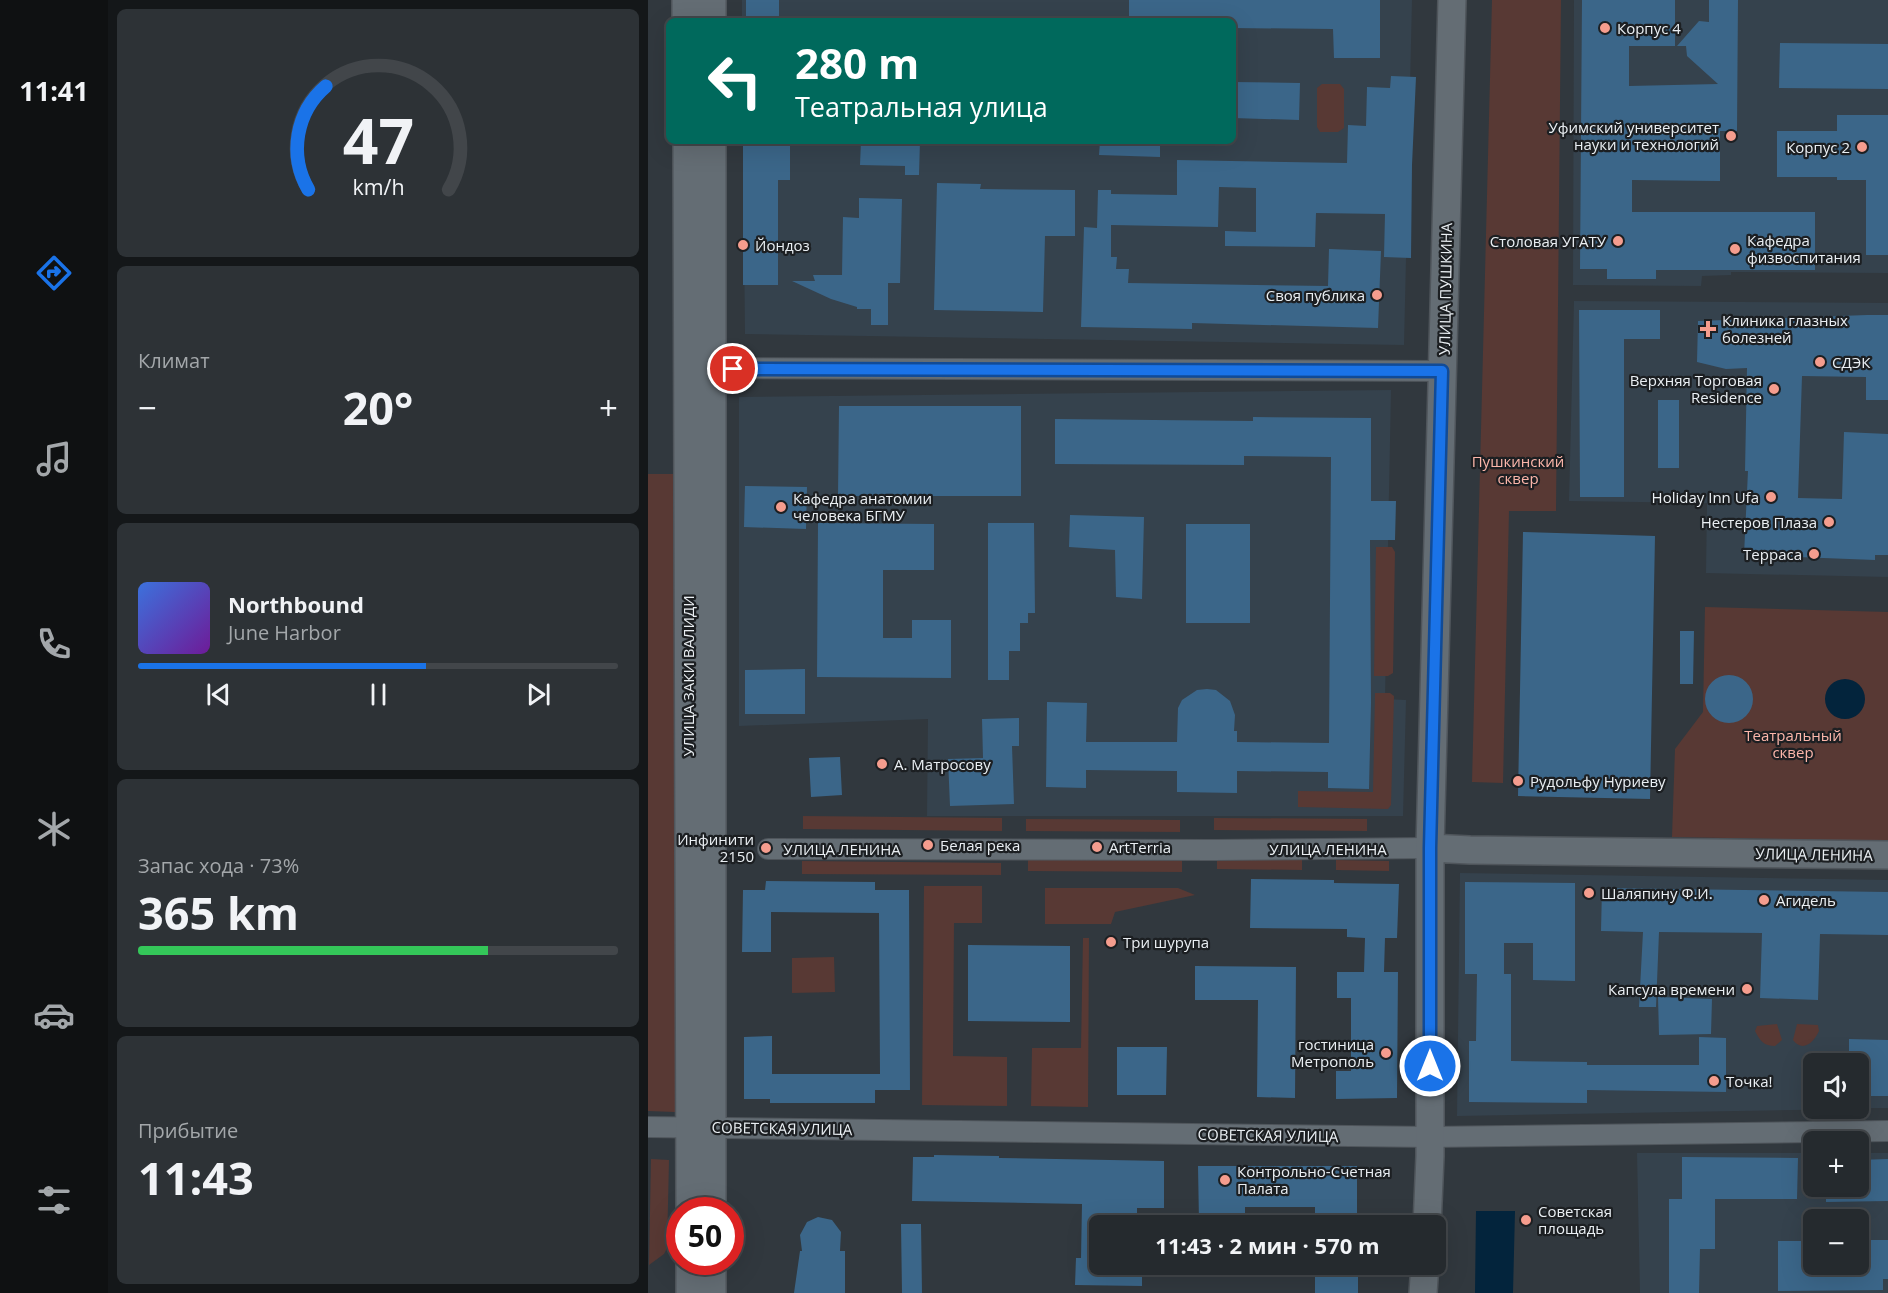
<!DOCTYPE html>
<html lang="ru">
<meta charset="utf-8">
<style>
:root{--surface:#252a2e;--page:#2d3236;--text:#f1f3f6;--muted:#a3a7aa;--line:#42464a;--accent:#1a73e8}
body{margin:0;font-family:"Open Sans",sans-serif;background:var(--page);color:var(--text);height:100vh;display:flex;flex-direction:column;font-size:22px;white-space:nowrap}
*{box-sizing:border-box;margin:0}
p{font-size:20px;color:var(--muted)}
.icon{flex:none;width:33px;height:33px;fill:none;stroke:currentColor;stroke-width:2;stroke-linecap:round;stroke-linejoin:round}
.map{position:relative;flex:1;overflow:hidden}
.panel{display:flex;flex-direction:column;gap:9px;padding:9px;background:#141719;width:540px}
.panel>*{flex:none}
.top-card{position:absolute;left:18px;top:18px;width:570px;height:126px;border-radius:9px;box-shadow:0 6px 24px #0002,0 0 0 2px var(--line);background:#00695c;color:#fff;overflow:hidden}
.tools{position:absolute;left:1155px;top:1053px;display:grid;gap:12px}
.tools a{display:grid;place-items:center;width:66px;height:66px;border-radius:9px;background:var(--surface);box-shadow:0 6px 24px #0002,0 0 0 2px var(--line);font-size:30px}
.speed{position:absolute;left:18px;top:1197px;display:flex;gap:12px;font-size:30px;font-weight:700;text-align:center}
.speed>*{display:grid;place-content:center;width:78px;height:78px;border-radius:50%;background:var(--surface);box-shadow:0 6px 24px #0002,0 0 0 2px var(--line);line-height:1}
.speed .limit{border:9px solid #d22;background:#fff;color:#111}
.pin{position:absolute;display:grid;place-items:center;width:51px;height:51px;color:#fff;margin:-26px;border:3px solid #fff;border-radius:50%;box-shadow:0 2px 6px #0007}
.me{position:absolute;width:66px;margin:-33px;rotate:0deg;stroke-linejoin:round;filter:drop-shadow(0 0 4px #0008)}
.turn{display:flex;align-items:center;gap:21px;height:126px;padding:0 30px;font-size:27px}
.turn .icon{width:78px;height:78px;stroke-width:2.5}
.turn b{display:block;font-size:42px;line-height:51px}
.big{font-size:45px;font-weight:700;line-height:1.1}
.panel .tile{flex:1;display:flex;flex-direction:column;justify-content:center;gap:9px;min-width:0;padding:0 21px;border-radius:9px;background:var(--page)}
.panel .dial{align-items:center;gap:0}
.dial svg{height:156px;overflow:visible;fill:none;stroke:var(--line);stroke-width:7;stroke-linecap:round;text-anchor:middle}
.dial text{fill:var(--text);stroke:none}
.song{display:flex;align-items:center;gap:18px}
.cover{width:72px;height:72px;border-radius:9px;background:linear-gradient(135deg,hsl(220 70% 55%),hsl(280 70% 35%))}
.played{height:6px;border-radius:3px;background:linear-gradient(90deg,var(--accent) 60%,var(--line) 60%)}
.keys{display:flex;justify-content:space-around;direction:ltr}
.heat{display:flex;justify-content:space-between;align-items:center;font-size:33px;direction:ltr}
.charge{height:9px;border-radius:4px;background:linear-gradient(90deg,#34c759 73%,var(--line) 0)}
.trip{position:absolute;left:441px;top:1215px;width:357px;height:60px;border-radius:9px;background:var(--surface);box-shadow:0 6px 24px #0002,0 0 0 2px var(--line);font-weight:700;line-height:60px;text-align:center}
main{display:flex;flex:1;min-height:0}
.menu{display:flex;flex-direction:column;width:108px;justify-content:space-around;align-items:center;background:#0f1112;color:var(--muted)}
.menu .icon{width:42px;height:42px}
.menu .current{color:var(--accent)}
.menu b{font-size:27px;color:var(--text)}
.map>svg:first-child{display:block}
.built{fill:#35424d;fill-rule:evenodd}
.green{fill:#583934}
.water{fill:#03243c}
.building{fill:#3b6689}
.lines{fill:none;stroke-linecap:round;stroke-linejoin:round}
.street-casing{stroke:#4f555b;stroke-width:22}
.secondary-casing{stroke:#4f555b;stroke-width:30}
.street{stroke:#646d74;stroke-width:20}
.secondary{stroke:#646d74;stroke-width:27}
.route-casing{stroke:#114b97;stroke-width:15}
.route{stroke:#1a73e8;stroke-width:10}
.poi-dot{fill:#f59d8e;stroke:#1c1f22;stroke-width:2}
.labels{text-anchor:middle;dominant-baseline:central;stroke-width:4.5;stroke-linejoin:round;paint-order:stroke}
.poi-label{font-size:15px;fill:#eaeff3;stroke:#1c1f22;text-anchor:start}
.street-label{font-size:15px;fill:#eaeff3;stroke:#1c1f22}
.park-label{font-size:15px;fill:#fcb6aa;stroke:#1c1f22}
</style>
<main>
<nav class="menu">
<b>11:41</b>
<svg class="icon current" aria-label="directions" viewBox="0 0 24 24"><path d="M12 3l9 9-9 9-9-9zM9 14v-3h6M13 9l2 2-2 2"/></svg>
<svg class="icon" aria-label="music" viewBox="0 0 24 24"><path d="M9 18V5l10-2v13"/><circle cx="6" cy="18" r="3"/><circle cx="16" cy="16" r="3"/></svg>
<svg class="icon" aria-label="phone" viewBox="0 0 24 24"><path d="M5 4h4l2 5-3 2q2 4 5 5l2-3 5 2v4C11 20 4 13 5 4z"/></svg>
<svg class="icon" aria-label="climate" viewBox="0 0 24 24"><path d="M12 3v18M4 7l16 10M4 17L20 7"/></svg>
<svg class="icon" aria-label="car" viewBox="0 0 24 24"><path d="M5 17H2v-5l4-1 3-4h7l3 4 3 1v5h-3M9 17h6M6 11h13"/><circle cx="7" cy="17" r="2"/><circle cx="17" cy="17" r="2"/></svg>
<svg class="icon" aria-label="filters" viewBox="0 0 24 24"><path d="M4 7h16M4 17h16"/><circle cx="9" cy="7" r="2"/><circle cx="15" cy="17" r="2"/></svg>
</nav>
<section class="panel">
<div class="tile dial"><svg viewBox="0 0 100 80">
<path d="M14 69A42 42 0 1 1 86 69"/>
<path d="M14 69A42 42 0 0 1 23 16" stroke="#1a73e8"/>
<text x="50" y="56" font-size="32" font-weight="700">47</text>
<text x="50" y="72" font-size="11">km/h</text>
</svg></div>
<div class="tile"><p>Климат</p>
<div class="heat"><a>−</a><b class="big">20°</b><a>+</a></div>
</div>
<div class="tile">
<div class="song"><i class="cover"></i><div><b>Northbound</b><p>June Harbor</p></div></div>
<div class="played"></div>
<div class="keys"><svg class="icon" aria-label="previous" viewBox="0 0 24 24"><path d="M18 5L8 12l10 7zM5 5v14"/></svg><svg class="icon" aria-label="pause" viewBox="0 0 24 24"><path d="M8 5v14M16 5v14"/></svg><svg class="icon" aria-label="next" viewBox="0 0 24 24"><path d="M6 5l10 7-10 7zM19 5v14"/></svg></div>
</div>
<div class="tile"><p>Запас хода · 73%</p><b class="big">365 km</b><div class="charge"></div></div>
<div class="tile"><p>Прибытие</p><b class="big">11:43</b></div>
</section>
<div class="map">
<svg width="1240" height="1293" viewBox="0 0 1240 1293">
<rect width="100%" height="100%" fill="#31383e"/>
<path class="built" d="M94 0H764L756 345 97 334 95 141H585V21H94Z
M926 0H1240V273L1083 272V275L1054 276 1053 286 925 285Z
M926 301 1240 303V577L1058 573 1059 503 921 501Z
M743 390 737 699 758 700 755 816H279L280 719 91 726V397Z
M812 873 1240 880V1108H1211L1210 1064H1166V1108L1206 1109 809 1116Z
M989 1153H1165L1166 1186H1210L1211 1153H1240V1293H992ZM1166 1220H1210V1264H1166Z"/>
<path class="green" d="M844 0H913L908 511H861L855 783 824 782Z
M674 84H692L696 89V128L690 132H672L669 127V88Z
M0 474H36L27 1112 0 1111Z
M728 547H744L747 552 745 673 740 676H726Z
M1057 607 1240 612V841L1024 837 1027 749 1055 712Z
M727 693H742L746 696 743 805 740 809 650 807V791L725 792Z
M155 816 354 818V831L155 829Z
M566 818 719 819V831L566 830Z
M378 819 532 820V832L378 831Z
M380 859 534 860V872L380 871Z
M569 859 654 860V870L569 869Z
M688 860 741 861V871L688 870Z
M154 861 353 863V875L154 874Z
M276 886H334V923H306L305 1056 359 1057V1106L274 1105Z
M397 888H530L547 895 467 912 463 924H397Z
M435 938H441L440 1107 383 1106 384 1048H433Z
M186 957 187 992 144 993V958Z
M1129 1024 1134 1040 1127 1046C1116 1046 1112 1041 1107 1031L1109 1026Z
M1149 1024 1170 1025 1171 1031C1166 1042 1155 1053 1145 1040Z
M3 1159 21 1160 19 1248 16 1254 1 1265Z"/>
<path class="water" d="M1177 699a20 20 0 1 1 40 0a20 20 0 1 1-40 0Z
M828 1211H867L865 1293H827Z"/>
<path class="building" d="M98 0H131V17H98Z
M481 0H732V58H686L685 29 585 28V21H481Z
M934 0H1027V46H981V86L1070 84 1039 56 1038 46H1029L1051 21 1061 22V0H1090L1089 131H1072V181L984 180V212H1167V270H1008V279H959V269H932Z
M1132 43 1240 44V89L1131 88Z
M743 76 768 77 764 165 763 258 736 257 737 214 668 213 667 247 577 246V231L608 232V188L571 187 570 227 463 225V257H469L468 269H481L480 283 680 286 681 249 733 251 730 328 544 323V329L433 327 436 227 449 228 450 190H463V194L529 195V160L699 163 700 125 718 126 719 87 742 88Z
M585 82 652 83 651 120 585 118Z
M1189 115H1240V255H1218V180H1189V177H1129V131H1189Z
M95 141H142V180H130V285H95Z
M213 141H272L271 175H257V166L212 165Z
M452 141H512V157L451 155Z
M289 183 333 184 332 189 427 190V236H397L395 312 286 310Z
M211 198 254 199 252 283H240V325H223V309H209V307L183 299 144 281H167L165 275H194L195 217 211 218Z
M931 310H1012V339H976V497H932Z
M1219 315H1240V400H1218V377L1154 376 1150 498 1194 499 1196 432 1240 434V555H1227V560L1096 555 1100 471H1097L1099 368 1078 369 1049 362 1050 321Z
M1010 400H1031V468H1010Z
M191 406H373V496H190Z
M605 417 723 418V501H748L747 540H722L723 703 721 789 680 788V772L589 771V793L529 792V771L438 770V788L398 787 399 702 439 703 438 742H529L530 708 534 700 549 690 559 689 568 690 582 701 587 715 586 731H589V742L681 743 683 457 596 456V465L407 464V419L605 421Z
M97 486 159 487 158 529 96 527Z
M422 515 496 517 494 599 468 597 467 550 421 547Z
M170 523 286 524V570H235V638H264V620H303V678L169 677Z
M340 523H386L387 613H380V623H372V651H361V680H340Z
M538 524H602V623H538Z
M875 532 1007 536 1002 799 870 796Z
M1032 631H1046L1045 684H1032Z
M157 669V714H97V670Z
M1057 699a24 24 0 1 1 48 0a24 24 0 1 1-48 0Z
M371 718V746H364L366 804 302 806 300 759 335 758 334 719Z
M192 757 194 795 163 797 161 758Z
M603 879 686 880V883L751 884 749 938H737L736 972H750L749 1098 688 1099V1071H703V998H689V972H716L717 938 699 937V929L602 928Z
M118 881 227 882V890H261L262 1090H227V1103H122V1099H96V1037L124 1036V1074H232L231 913 123 912V952H94L95 890H117Z
M817 882 927 883V981L885 980V943H856V974H863V1061L939 1062V1065H1051V1037L1078 1038V1092L939 1090V1103L821 1102V1041H828L829 974H817Z
M954 888 1240 892V935L1172 934 1170 1000 1112 998 1114 933 1011 932 1008 1007H991L995 932 953 931Z
M320 945 422 946V1022L320 1021Z
M547 966 648 967 647 1098 609 1097 610 1000H547Z
M1010 997 1064 999 1063 1034 1011 1035Z
M1201 1039 1240 1040V1096H1210V1064H1201Z
M469 1047H519L518 1095H469Z
M286 1155 351 1156V1158L516 1161V1208H489V1226H452V1264H494V1286L427 1285 428 1258H433L434 1204 264 1201 265 1157H286Z
M1034 1157 1150 1158 1149 1199H1067V1249H1052L1051 1293H1021V1199H1034Z
M1240 1159V1201L1178 1202V1186H1210V1160Z
M550 1166H709V1226H667V1207H597V1222H551Z
M170 1217 184 1220 193 1232 192 1251H197V1293H146L152 1251H154L152 1235 159 1222Z
M253 1224H273L274 1293H254Z
M1210 1240H1240V1279H1235V1290L1130 1291V1241H1166V1264H1210Z
M667 1264H710V1293H667Z"/>
<g class="lines">
<defs>
<path id="street" d="M53 368 794 371
M120 849 566 850 782 848
M0 1127 782 1137 1240 1131"/>
<path id="secondary" d="M38 0V21
M64 21V0
M39 141 42 1210
M64 141V1210
M782 848 822 850 1240 855
M779 1226 782 1156V848L804 0
M42 1262V1293
M64 1262V1293
M775 1293 777 1264"/>
</defs>
<use href="#street" class="street-casing"/>
<use href="#secondary" class="secondary-casing"/>
<use href="#street" class="street"/>
<use href="#secondary" class="secondary"/>
</g>
<g class="lines">
<defs>
<path id="route" d="M85 369 794 371 782 848V1066"/>
</defs>
<use href="#route" class="route-casing"/>
<use href="#route" class="route"/>
</g>
<g class="poi-dot">
<circle cx="957" cy="28" r="6"/>
<circle cx="1083" cy="136" r="6"/>
<circle cx="1214" cy="147" r="6"/>
<circle cx="970" cy="241" r="6"/>
<circle cx="95" cy="245" r="6"/>
<circle cx="1087" cy="249" r="6"/>
<circle cx="729" cy="295" r="6"/>
<path d="M1057 320h6v6h6v6h-6v6h-6v-6h-6v-6h6z"/>
<circle cx="1172" cy="362" r="6"/>
<circle cx="1126" cy="389" r="6"/>
<circle cx="1123" cy="497" r="6"/>
<circle cx="133" cy="507" r="6"/>
<circle cx="1181" cy="522" r="6"/>
<circle cx="1166" cy="554" r="6"/>
<circle cx="234" cy="764" r="6"/>
<circle cx="870" cy="781" r="6"/>
<circle cx="280" cy="845" r="6"/>
<circle cx="449" cy="847" r="6"/>
<circle cx="118" cy="848" r="6"/>
<circle cx="941" cy="893" r="6"/>
<circle cx="1116" cy="900" r="6"/>
<circle cx="463" cy="942" r="6"/>
<circle cx="1099" cy="989" r="6"/>
<circle cx="738" cy="1053" r="6"/>
<circle cx="1066" cy="1081" r="6"/>
<circle cx="577" cy="1180" r="6"/>
<circle cx="878" cy="1220" r="6"/>
</g>
<g class="labels">
<g class="poi-label">
<text x="969" y="28">Корпус 4</text>
<text x="1071" y="127" text-anchor="end">Уфимский университет<tspan x="1071" dy="17">науки и технологий</tspan></text>
<text x="1202" y="147" text-anchor="end">Корпус 2</text>
<text x="1099" y="240">Кафедра<tspan x="1099" dy="17">физвоспитания</tspan></text>
<text x="958" y="241" text-anchor="end">Столовая УГАТУ</text>
<text x="107" y="245">Йондоз</text>
<text x="717" y="295" text-anchor="end">Своя публика</text>
<text x="1074" y="320">Клиника глазных<tspan x="1074" dy="17">болезней</tspan></text>
<text x="1184" y="362">СДЭК</text>
<text x="1114" y="380" text-anchor="end">Верхняя Торговая<tspan x="1114" dy="17">Residence</tspan></text>
<text x="1111" y="497" text-anchor="end">Holiday Inn Ufa</text>
<text x="145" y="498">Кафедра анатомии<tspan x="145" dy="17">человека БГМУ</tspan></text>
<text x="1169" y="522" text-anchor="end">Нестеров Плаза</text>
<text x="1154" y="554" text-anchor="end">Терраса</text>
<text x="246" y="764">А. Матросову</text>
<text x="882" y="781">Рудольфу Нуриеву</text>
<text x="106" y="839" text-anchor="end">Инфинити<tspan x="106" dy="17">2150</tspan></text>
<text x="292" y="845">Белая река</text>
<text x="461" y="847">ArtTerria</text>
<text x="953" y="893">Шаляпину Ф.И.</text>
<text x="1128" y="900">Агидель</text>
<text x="475" y="942">Три шурупа</text>
<text x="1087" y="989" text-anchor="end">Капсула времени</text>
<text x="726" y="1044" text-anchor="end">гостиница<tspan x="726" dy="17">Метрополь</tspan></text>
<text x="1078" y="1081">Точка!</text>
<text x="589" y="1171">Контрольно-Счетная<tspan x="589" dy="17">Палата</tspan></text>
<text x="890" y="1211">Советская<tspan x="890" dy="17">площадь</tspan></text>
</g>
<g class="street-label">
<text transform="translate(797 289) rotate(-89)">УЛИЦА ПУШКИНА</text>
<text transform="translate(40 676) rotate(-90)">УЛИЦА ЗАКИ ВАЛИДИ</text>
<text x="194" y="849">УЛИЦА ЛЕНИНА</text>
<text x="680" y="849">УЛИЦА ЛЕНИНА</text>
<text transform="translate(1166 854) rotate(1)">УЛИЦА ЛЕНИНА</text>
<text transform="translate(134 1128) rotate(1)">СОВЕТСКАЯ УЛИЦА</text>
<text transform="translate(620 1135) rotate(1)">СОВЕТСКАЯ УЛИЦА</text>
</g>
<g class="park-label">
<text x="870" y="461">Пушкинский<tspan x="870" dy="17">сквер</tspan></text>
<text x="1145" y="735">Театральный<tspan x="1145" dy="17">сквер</tspan></text>
</g>
</g>
</svg>
<div class="tools">
<a><svg class="icon" aria-label="sound" viewBox="0 0 24 24"><path d="M4 9h4l5-4v14l-5-4H4zM17 9q2 3 0 6"/></svg></a>
<a>+</a>
<a>−</a>
</div>
<div class="speed"><div class="limit">50</div></div>
<div class="pin" style="left:85px;top:369px;background:#d93025"><svg class="icon" aria-label="arrive" viewBox="0 0 24 24"><path d="M6 21V4h12l-3 4 3 4H6"/></svg></div>
<svg class="me" style="left:782px;top:1066px" viewBox="-20 -20 40 40"><circle r="17" fill="#1a73e8" stroke="#fff" stroke-width="3"/><path d="M0-11L8 9 0 5-8 9z" fill="#fff"/></svg>
<div class="trip">11:43 · 2 мин · 570 m</div>
<div class="top-card">
<div class="turn"><svg class="icon" aria-label="left" viewBox="0 0 24 24"><path d="M17 20v-9H6M10 6l-5 5 5 5"/></svg><div><b>280 m</b>Театральная улица</div></div>
</div>
</div>
</main>
